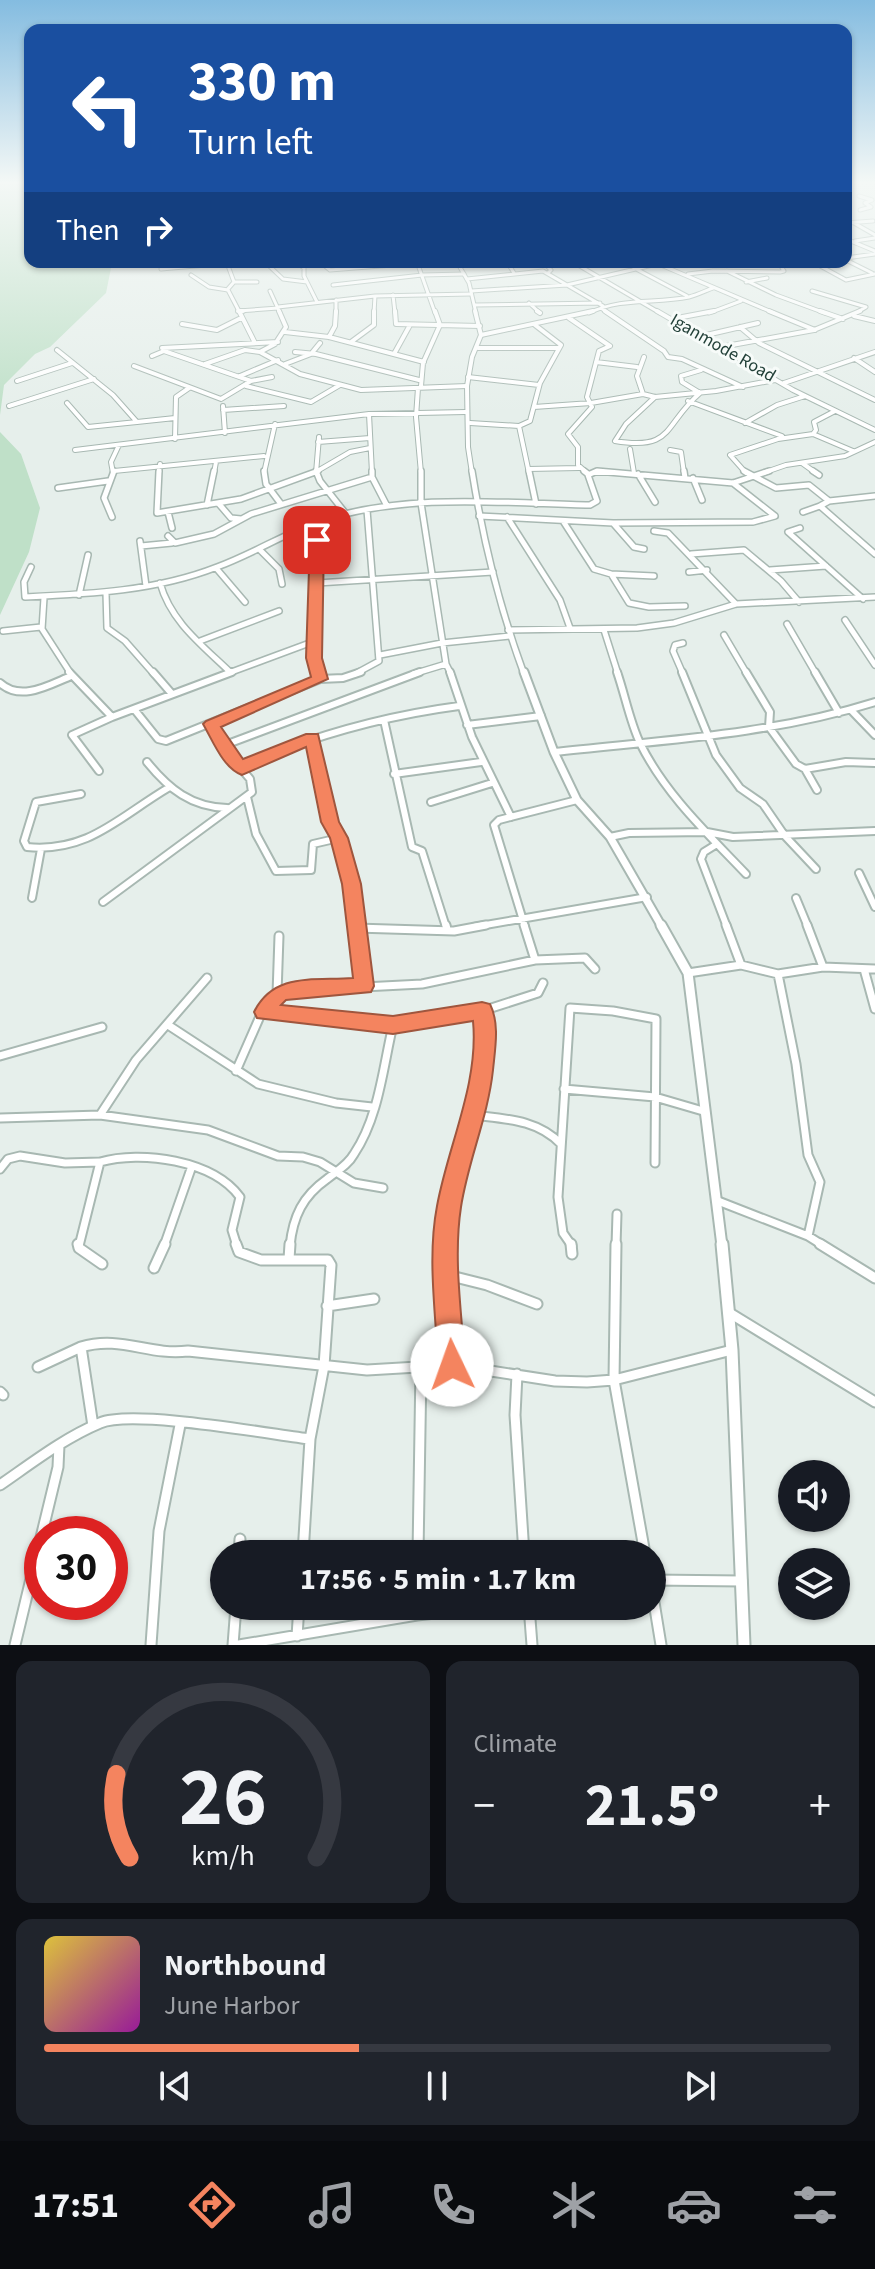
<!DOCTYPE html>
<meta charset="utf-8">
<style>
:root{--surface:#171b24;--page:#20242c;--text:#f1f3f6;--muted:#9ea1a6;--line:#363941;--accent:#f4845f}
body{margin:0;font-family:"Source Sans 3",sans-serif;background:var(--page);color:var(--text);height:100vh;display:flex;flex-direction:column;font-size:30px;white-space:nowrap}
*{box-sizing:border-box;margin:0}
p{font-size:26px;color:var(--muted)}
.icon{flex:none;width:44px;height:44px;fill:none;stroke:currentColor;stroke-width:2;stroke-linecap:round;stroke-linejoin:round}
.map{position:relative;height:1645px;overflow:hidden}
.sheet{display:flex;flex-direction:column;gap:16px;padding:16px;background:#0d0f14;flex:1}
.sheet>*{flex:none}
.guide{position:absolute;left:24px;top:24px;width:828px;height:244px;border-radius:16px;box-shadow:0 2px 6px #0004;background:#1a4fa0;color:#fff;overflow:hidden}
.fabs{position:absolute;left:778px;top:1460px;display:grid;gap:16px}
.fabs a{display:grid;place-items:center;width:72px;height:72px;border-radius:50%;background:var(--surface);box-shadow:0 2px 6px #0004;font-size:40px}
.speed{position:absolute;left:24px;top:1516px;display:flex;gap:16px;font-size:40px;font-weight:700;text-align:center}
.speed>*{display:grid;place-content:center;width:104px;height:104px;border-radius:50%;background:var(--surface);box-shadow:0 2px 6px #0004;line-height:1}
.speed .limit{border:12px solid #d22;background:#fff;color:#111}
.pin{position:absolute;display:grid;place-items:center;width:68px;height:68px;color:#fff;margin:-34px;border-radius:16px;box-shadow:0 4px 12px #0006}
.me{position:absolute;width:88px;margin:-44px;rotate:357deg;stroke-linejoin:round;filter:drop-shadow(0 0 6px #0008)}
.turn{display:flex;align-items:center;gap:28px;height:168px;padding:0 32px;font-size:36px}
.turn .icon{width:104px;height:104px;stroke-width:2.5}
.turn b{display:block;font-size:56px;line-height:68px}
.then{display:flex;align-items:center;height:76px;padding:0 32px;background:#0003;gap:16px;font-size:30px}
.big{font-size:60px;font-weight:700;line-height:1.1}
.sheet .tile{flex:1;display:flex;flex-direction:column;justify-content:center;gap:12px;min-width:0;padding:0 28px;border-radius:16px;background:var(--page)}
.sheet .dial{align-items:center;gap:0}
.dial svg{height:208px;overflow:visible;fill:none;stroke:var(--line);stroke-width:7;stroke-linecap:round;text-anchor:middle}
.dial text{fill:var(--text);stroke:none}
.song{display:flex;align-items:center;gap:24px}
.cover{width:96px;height:96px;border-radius:12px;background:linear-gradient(135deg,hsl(50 70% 55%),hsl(300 70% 35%))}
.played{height:8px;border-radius:4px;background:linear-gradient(90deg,var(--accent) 40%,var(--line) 40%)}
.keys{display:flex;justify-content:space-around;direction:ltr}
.heat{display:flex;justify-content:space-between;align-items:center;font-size:44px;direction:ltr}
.sheet .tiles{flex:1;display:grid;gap:16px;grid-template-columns:1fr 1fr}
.tile:last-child{grid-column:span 2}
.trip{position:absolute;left:210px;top:1540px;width:456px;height:80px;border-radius:40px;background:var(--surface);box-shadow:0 2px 6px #0004;font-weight:700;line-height:80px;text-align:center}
.tabs{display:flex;height:128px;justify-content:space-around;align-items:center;background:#090b0e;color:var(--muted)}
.tabs .icon{width:56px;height:56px}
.tabs .on{color:var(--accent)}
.tabs b{font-size:36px;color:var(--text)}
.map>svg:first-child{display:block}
.green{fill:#bfe0c8}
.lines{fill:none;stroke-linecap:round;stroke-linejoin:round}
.minor-far5-casing{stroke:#a8b8b2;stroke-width:5}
.minor-far4-casing{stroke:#a8b8b2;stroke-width:6}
.minor-far3-casing{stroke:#a8b8b2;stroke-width:8}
.minor-far2-casing{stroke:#a8b8b2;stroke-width:10}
.minor-far1-casing{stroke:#a8b8b2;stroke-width:11}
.minor-casing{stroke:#a8b8b2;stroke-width:13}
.tertiary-far5-casing{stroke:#a8b8b2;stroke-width:5}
.tertiary-far4-casing{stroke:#a8b8b2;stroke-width:6}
.tertiary-far3-casing{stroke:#a8b8b2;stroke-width:8}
.tertiary-far2-casing{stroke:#a8b8b2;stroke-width:11}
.tertiary-far1-casing{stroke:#a8b8b2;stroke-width:13}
.tertiary-casing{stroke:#a8b8b2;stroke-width:15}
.minor-far5{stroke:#fff;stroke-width:3}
.minor-far4{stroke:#fff;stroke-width:4}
.minor-far3{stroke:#fff;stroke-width:5}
.minor-far2{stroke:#fff;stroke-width:6}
.minor-far1{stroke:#fff;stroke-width:7}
.minor{stroke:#fff;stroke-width:9}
.tertiary-far5{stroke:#fff;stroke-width:3}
.tertiary-far4{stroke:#fff;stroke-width:4}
.tertiary-far3{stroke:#fff;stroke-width:5}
.tertiary-far2{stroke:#fff;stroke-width:7}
.tertiary-far1{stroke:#fff;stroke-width:9}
.tertiary{stroke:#fff;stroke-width:11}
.route{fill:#f4845f;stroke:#9f563e;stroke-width:2}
.labels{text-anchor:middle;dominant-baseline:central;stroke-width:6;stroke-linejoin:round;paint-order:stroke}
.far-street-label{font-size:18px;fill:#24423a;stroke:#f7fbf9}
</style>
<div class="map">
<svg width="875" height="1645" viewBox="0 0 875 1645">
<rect width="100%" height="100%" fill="#e6efeb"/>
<path class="green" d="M0 184H30V262H117L111 268 106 293 50 347 35 354 4 385 0 415Z
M0 432 21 454 40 508 29 552 0 615Z"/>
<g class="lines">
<defs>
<path id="minor-far5" d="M859 196 872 200 865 203 871 207 860 210
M846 223 873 221
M854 223 875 235
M846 239 875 251
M855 241 875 238
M846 258 875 254
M846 260 872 273
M265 262 283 279 307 282
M296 262 304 268V276L317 302
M320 262 330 270 418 263
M417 262 435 313
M507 262 514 273
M543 262 551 270 548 273
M573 262 660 313
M623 262 687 296
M654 262 774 313
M813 262 846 280 875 274
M227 263 234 282 227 290
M161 269 241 262
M727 271 776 295 825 313
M688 274 713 271 780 272 784 271 779 263 785 262
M191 275 209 287 228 290 240 313
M467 279 543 271 603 306
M234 282H257
M746 282 767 278
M333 285 422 275 464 274
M270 291 280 313
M471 291 567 285 657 264
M812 291 866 307 856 313
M393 295 395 313
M529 303 540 313
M475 305 600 303
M278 307 375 296 471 294
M601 308 608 313
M238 311 278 308
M336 313V300
M374 313 375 296
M589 313C622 297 655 304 689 297 697 295 705 291 713 288
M709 313 741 301"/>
<path id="minor-far4" d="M238 311H243
M239 311 254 341
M395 311 396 324 480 326
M537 311 540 313
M605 311 664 351 668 357 682 359 743 387
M657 311 793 390 875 430
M769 311 815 330
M820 311 843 319
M854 316 875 321
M569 318 610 346 599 351 587 397 592 407 568 434 578 447V465L587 473
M672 319 714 311
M182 324 217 330 241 318
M740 327 759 343 875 400
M285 332 329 337 424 362
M481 335 593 311
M702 336 758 323
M329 337 335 326 336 311
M351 342 374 325V311
M721 347 814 330 860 311
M162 348 278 342
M478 348H559
M57 350 113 395 137 422 175 418
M260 352 300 374 361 390 467 386
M295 352 316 354 419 380
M394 354 410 325
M854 358 875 372
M596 362 637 367
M205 364 245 350 260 352 275 344 286 327 279 311
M285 364 311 354 320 343
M134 366 221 399 251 381 164 351 152 356
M240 376 278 360
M468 377 539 385
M17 381 72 363
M251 381 272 377
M784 383 875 352
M246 386 311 402 340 385
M421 386 423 363 440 325 435 311
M418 388 416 417 421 473
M643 394 637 376 644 357
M655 397 626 424 615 441C674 451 663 425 700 393L682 382 681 376 701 370
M688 401 782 436
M67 403 88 427 137 422
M9 406 94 379
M223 406 225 433
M534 407 591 403 643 394 655 397 716 391 775 380
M223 410 284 406
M369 414 372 473
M470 423 519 426
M745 423 777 405 805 396
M813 434 816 430 814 422 835 411
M175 439 176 397 189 388
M318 442 370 438
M630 449 634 473
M75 450 369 414 466 412
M670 450 681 452 684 473
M802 463 816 473
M528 469 579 468
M114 471 264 456
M113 473 111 462 119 445
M159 473 160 464
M214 473 216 462
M264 473 275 424
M314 473 350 452 370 448
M316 473 319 437
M529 473 519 426 530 421 540 383 561 345 535 325
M593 473H618
M746 473 730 455 778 439 813 434 853 451
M763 473 786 465 845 456 875 442"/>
<path id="minor-far3" d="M159 471 157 513 241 499 318 471
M264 471 266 484 281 504
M316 471 320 481 346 514
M421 471V503L446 664 451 674
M529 471 536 504
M584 471 588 474
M684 471 685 478
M744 471 776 488 809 485 829 501
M813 471 819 475
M638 474 655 502
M372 477 387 506
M693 478 702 500
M58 488 108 481
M875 496 829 501 820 506 875 554
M219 504 231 518 241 519
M207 505 214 471
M168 512 172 528
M803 512 820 506
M479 516 613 523 634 547 644 549
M112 517 104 498 114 471
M507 517 560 600 570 628
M563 521 594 569 611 574 629 603 649 607 685 606
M613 523 753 522 775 516 733 483
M313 524 317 540 316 674
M800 528 788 532 863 599
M654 531 668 533 736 604
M168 536 175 543 214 534 251 514 372 477V471
M140 541 146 586
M141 546 172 543
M260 550 279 569 282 584
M691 554 744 550 781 581 799 602
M31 567 24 582 25 597C90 594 156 591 217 567 253 554 287 532 323 520 408 493 502 503 590 505L597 501 588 475 597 471 733 483 769 471
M216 568 245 602
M770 570 826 566
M689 572 707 570
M611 574 654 576
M160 583C171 622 202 645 230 672
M317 583 493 572
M106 593 107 628 125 641 154 674
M79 595 88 555
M44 598 42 629 71 674
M845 620 875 665
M787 624 816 674
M508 630 637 628 674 623 736 604 875 597
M604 630 618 674
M3 631 41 627
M724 635 747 674
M200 641 279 611
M380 655 442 643 510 636
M226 674 315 641
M355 674 379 661 367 510
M413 674 446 664
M683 674 673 651 675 645 683 643"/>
<path id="minor-far2" d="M69 672 112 717 232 672
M153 672 172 694
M316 672 320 679 343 678 361 672
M450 672 472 737 511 817
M617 672C625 695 630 722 640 743 665 794 708 834 746 874
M682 672 716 755 740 788 763 804 785 836 816 869
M746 672 770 712 769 727 796 764 805 769 846 762 875 763
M815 672 839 713
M0 683C21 702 49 685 71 676
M134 709 158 739 166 741 320 679
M851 710 875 735
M384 720 412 847 422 851 446 927
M467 725 541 716
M312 738 330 822 339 838 351 884 357 927
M225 745 420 672
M554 752C662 740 770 735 875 702
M147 762C169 789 191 807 227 808
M242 769C252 759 269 755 282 750 339 729 398 714 459 706
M805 769 817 790
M99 771 72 735 112 717
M394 774 481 762
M81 794 36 802 24 841 27 847C88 853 119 817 168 788
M247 797 256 834 276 871 311 870 313 844 339 838
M431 802 492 783
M610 837 629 833 707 832 733 837 875 831
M717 844 704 852 701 859 727 927
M859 873 875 907
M32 898 41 849
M796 898 808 927
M103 902 252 792 250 779 228 753 212 724
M474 927 647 897
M525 927 494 825 499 820 577 800"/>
<path id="minor-far1" d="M356 925 364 986
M446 925 447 929
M524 925 535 960
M726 925 741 965
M807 925 823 967
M356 928 454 931 486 925
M864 969 875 1009
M688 973 741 965 778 974 823 967 875 969
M778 974 796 1064 808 1155 820 1182 808 1236
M277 994 279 936
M265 1012 393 1025 482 1011 538 993 543 983
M168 1025 258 1084 336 1103 372 1107
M0 1056 102 1027
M236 1071 261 1014 285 991 422 984 535 960 585 958 595 969
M564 1089 655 1097 703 1111
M100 1115 136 1060 207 978
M473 1115C505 1119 537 1119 561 1144
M0 1118 100 1115 208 1130 278 1156 303 1157 320 1162 354 1183 383 1188
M0 1169 8 1159 20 1156 65 1163 100 1162
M718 1201 808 1236 824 1246
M79 1246 100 1162C141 1150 213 1160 240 1197L232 1230 237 1246
M164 1246 192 1166
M290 1246C293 1216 303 1196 327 1179 337 1171 348 1165 354 1154 379 1117 383 1067 393 1025
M445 1246C449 1165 486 1092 482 1011
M572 1246 563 1233 558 1197 570 1008 613 1011 656 1019 655 1163
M616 1246 617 1214"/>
<path id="minor" d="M78 1244 79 1248 102 1264
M236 1244 239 1252 261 1260H328L331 1265 324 1366 310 1439 303 1554
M445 1244 452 1365
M571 1244 572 1254
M616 1244 614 1380 645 1554
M820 1244 875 1278
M289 1259 290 1244
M154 1268 165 1244
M447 1275 487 1285 537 1304
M327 1306 374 1299
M728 1312 875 1402
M38 1367 81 1347
M517 1374 515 1415 524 1554
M0 1392 3 1395
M93 1426 81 1347C121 1335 149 1356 188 1351L367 1370 452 1365 555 1381 587 1382 614 1380 732 1350
M0 1485C32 1463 64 1438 100 1423 132 1409 269 1434 310 1439
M239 1554 240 1539
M418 1554 421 1367
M652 1580 742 1581
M652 1590 661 1645
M529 1606 532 1645
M297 1636 299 1606
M15 1645 58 1467 59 1445
M151 1645 159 1531 180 1425
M233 1645 236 1606
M239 1645 417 1615 499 1606"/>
<path id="tertiary-far5" d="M457 262 469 283 476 313"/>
<path id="tertiary-far4" d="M472 473 468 447 467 386 472 357 481 335 475 311"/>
<path id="tertiary-far3" d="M472 471C483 540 500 609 524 674"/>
<path id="tertiary-far2" d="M524 672 554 752 577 800 610 837 662 927"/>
<path id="tertiary-far1" d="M661 925 688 973 722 1246"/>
<path id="tertiary" d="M722 1244 732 1350 744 1645"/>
</defs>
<use href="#minor-far5" class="minor-far5-casing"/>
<use href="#minor-far4" class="minor-far4-casing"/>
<use href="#minor-far3" class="minor-far3-casing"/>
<use href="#minor-far2" class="minor-far2-casing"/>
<use href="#minor-far1" class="minor-far1-casing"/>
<use href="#minor" class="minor-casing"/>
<use href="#tertiary-far5" class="tertiary-far5-casing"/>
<use href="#tertiary-far4" class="tertiary-far4-casing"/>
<use href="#tertiary-far3" class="tertiary-far3-casing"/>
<use href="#tertiary-far2" class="tertiary-far2-casing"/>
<use href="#tertiary-far1" class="tertiary-far1-casing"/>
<use href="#tertiary" class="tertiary-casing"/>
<use href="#minor-far5" class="minor-far5"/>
<use href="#minor-far4" class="minor-far4"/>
<use href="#minor-far3" class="minor-far3"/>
<use href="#minor-far2" class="minor-far2"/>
<use href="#minor-far1" class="minor-far1"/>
<use href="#minor" class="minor"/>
<use href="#tertiary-far5" class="tertiary-far5"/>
<use href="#tertiary-far4" class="tertiary-far4"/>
<use href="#tertiary-far3" class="tertiary-far3"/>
<use href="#tertiary-far2" class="tertiary-far2"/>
<use href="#tertiary-far1" class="tertiary-far1"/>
<use href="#tertiary" class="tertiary"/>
</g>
<linearGradient id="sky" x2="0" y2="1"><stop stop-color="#84bce0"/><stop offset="0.44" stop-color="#f4f8f6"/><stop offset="1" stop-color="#f4f8f6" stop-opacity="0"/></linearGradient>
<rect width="875" height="415" fill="url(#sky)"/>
<path class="route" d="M317 536 324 540 322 658 328 679 221 727 243 759 306 734H318L339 822 348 838 361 884 374 986 371 992 286 1000 281 1005 393 1016 482 1002 490 1004C500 1024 495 1049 493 1070 488 1117 468 1161 461 1207 453 1259 462 1314 465 1365L461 1375 452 1379 442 1375 438 1365C436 1314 427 1258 437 1206 448 1145 479 1084 473 1021L393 1034 257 1018 254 1012C274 972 313 981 353 978L342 884 330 838 321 822 306 747 242 775C223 768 213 741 203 724L206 721 311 677 306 658 310 540Z"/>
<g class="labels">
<g class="far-street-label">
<text transform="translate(723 348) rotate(30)">Iganmode Road</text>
</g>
</g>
</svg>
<div class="fabs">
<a><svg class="icon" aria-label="sound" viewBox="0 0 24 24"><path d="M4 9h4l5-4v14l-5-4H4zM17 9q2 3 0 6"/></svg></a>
<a><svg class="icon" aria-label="layers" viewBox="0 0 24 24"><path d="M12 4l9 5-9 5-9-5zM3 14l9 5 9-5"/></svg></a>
</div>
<div class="speed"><div class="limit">30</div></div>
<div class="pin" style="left:317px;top:540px;background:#d93025"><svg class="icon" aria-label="arrive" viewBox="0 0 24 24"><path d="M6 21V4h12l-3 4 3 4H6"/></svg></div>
<svg class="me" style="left:452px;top:1365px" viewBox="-20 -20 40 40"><circle r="19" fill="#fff"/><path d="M0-13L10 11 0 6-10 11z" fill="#f4845f"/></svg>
<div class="trip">17:56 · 5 min · 1.7 km</div>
<div class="guide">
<div class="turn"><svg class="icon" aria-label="left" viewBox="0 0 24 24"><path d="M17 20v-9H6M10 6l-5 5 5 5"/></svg><div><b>330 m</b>Turn left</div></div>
<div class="then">Then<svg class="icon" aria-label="right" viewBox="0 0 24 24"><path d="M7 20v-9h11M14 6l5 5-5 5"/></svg></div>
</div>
</div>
<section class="sheet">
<div class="tiles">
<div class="tile dial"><svg viewBox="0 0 100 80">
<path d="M14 69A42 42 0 1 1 86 69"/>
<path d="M14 69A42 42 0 0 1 9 37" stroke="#f4845f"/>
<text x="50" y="56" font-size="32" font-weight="700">26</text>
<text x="50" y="72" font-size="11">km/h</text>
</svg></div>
<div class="tile"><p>Climate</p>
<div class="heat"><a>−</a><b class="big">21.5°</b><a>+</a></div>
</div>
<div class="tile">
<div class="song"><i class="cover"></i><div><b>Northbound</b><p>June Harbor</p></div></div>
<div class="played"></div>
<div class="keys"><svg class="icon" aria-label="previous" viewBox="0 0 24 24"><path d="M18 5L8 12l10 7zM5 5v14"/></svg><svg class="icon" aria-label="pause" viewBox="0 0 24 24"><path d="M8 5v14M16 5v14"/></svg><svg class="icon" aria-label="next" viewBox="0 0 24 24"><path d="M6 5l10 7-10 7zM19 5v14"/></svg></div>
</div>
</div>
</section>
<nav class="tabs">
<b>17:51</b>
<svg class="icon on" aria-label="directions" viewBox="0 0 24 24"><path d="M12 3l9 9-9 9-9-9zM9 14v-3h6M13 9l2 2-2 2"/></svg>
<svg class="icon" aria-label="music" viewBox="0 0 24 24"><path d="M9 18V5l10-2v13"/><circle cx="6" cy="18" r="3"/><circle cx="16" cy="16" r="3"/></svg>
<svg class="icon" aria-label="phone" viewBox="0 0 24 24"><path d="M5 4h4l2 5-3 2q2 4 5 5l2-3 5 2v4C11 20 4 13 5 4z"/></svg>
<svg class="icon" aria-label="climate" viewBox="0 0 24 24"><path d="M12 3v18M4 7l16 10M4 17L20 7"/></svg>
<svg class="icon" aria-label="car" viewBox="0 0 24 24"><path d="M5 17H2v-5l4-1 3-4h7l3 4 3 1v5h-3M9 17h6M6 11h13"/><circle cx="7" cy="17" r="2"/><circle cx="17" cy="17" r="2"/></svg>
<svg class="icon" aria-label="filters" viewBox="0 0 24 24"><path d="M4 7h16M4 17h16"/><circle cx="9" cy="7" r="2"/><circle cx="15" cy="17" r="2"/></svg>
</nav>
